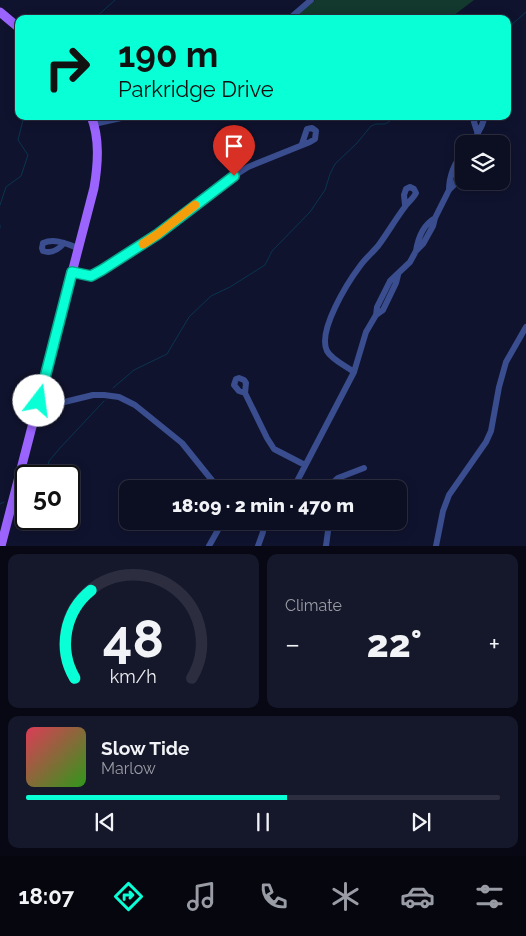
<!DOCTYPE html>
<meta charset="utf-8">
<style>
:root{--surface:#0c0e22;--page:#15172a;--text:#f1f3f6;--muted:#9a9ca5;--line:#2c2e40;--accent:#09ffd5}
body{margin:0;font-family:Raleway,sans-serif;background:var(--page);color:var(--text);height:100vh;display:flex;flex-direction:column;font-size:19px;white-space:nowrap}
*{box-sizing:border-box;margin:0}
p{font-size:16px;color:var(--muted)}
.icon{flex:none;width:28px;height:28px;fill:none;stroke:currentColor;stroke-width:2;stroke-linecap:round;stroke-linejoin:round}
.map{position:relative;height:546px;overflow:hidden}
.sheet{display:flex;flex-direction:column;gap:8px;padding:8px;background:#070813;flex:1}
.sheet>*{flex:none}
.hud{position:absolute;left:15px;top:15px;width:496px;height:105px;border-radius:10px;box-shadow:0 2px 12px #0003,0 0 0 1px var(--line);background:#09ffd5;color:#111;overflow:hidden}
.tools{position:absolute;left:455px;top:135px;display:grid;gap:10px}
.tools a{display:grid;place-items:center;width:55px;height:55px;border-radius:10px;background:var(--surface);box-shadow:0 2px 12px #0003,0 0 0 1px var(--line);font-size:25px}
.speed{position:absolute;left:15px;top:465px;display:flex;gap:10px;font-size:25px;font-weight:700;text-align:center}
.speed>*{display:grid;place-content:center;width:65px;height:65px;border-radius:50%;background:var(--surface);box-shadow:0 2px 12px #0003,0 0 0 1px var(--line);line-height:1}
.speed .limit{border:2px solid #111;border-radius:8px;background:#fff;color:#111}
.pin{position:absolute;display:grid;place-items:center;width:42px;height:42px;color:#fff;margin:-51px -21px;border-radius:50% 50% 50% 0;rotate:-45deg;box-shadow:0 0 5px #0007}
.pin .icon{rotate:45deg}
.me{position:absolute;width:55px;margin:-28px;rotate:15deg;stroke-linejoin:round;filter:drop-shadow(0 0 4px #0008)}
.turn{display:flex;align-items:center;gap:18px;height:105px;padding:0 20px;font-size:22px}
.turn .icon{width:65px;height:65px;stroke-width:2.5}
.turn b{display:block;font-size:35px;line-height:42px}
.big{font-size:38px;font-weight:800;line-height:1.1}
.sheet .widget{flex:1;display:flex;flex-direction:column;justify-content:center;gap:8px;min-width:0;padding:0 18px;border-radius:10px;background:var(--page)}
.sheet .dial{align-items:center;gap:0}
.dial svg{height:130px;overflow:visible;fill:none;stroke:var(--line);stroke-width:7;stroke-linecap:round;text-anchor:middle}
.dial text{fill:var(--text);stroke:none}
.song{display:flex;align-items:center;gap:15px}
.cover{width:60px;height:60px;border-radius:8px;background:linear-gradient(135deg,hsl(350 70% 55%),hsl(110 70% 35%))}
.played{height:5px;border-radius:2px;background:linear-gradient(90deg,var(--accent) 55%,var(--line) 55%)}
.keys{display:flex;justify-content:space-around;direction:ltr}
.heat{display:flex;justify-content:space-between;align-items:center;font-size:28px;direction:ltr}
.sheet .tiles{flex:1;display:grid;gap:8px;grid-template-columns:1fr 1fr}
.widget:last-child{grid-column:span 2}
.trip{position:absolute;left:119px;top:480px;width:288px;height:50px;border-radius:10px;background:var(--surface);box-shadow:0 2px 12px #0003,0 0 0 1px var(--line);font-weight:800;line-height:50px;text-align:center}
.menu{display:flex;height:80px;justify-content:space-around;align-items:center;background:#05060e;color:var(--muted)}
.menu .icon{width:35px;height:35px}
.menu .on{color:var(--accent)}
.menu b{font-size:22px;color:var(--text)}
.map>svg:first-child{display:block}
.green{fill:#13382d}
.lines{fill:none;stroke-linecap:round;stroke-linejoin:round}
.stream{stroke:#08354f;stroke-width:1}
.minor{stroke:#394d8f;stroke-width:6}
.major{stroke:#9b64ff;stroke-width:9}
.route-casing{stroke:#06a68a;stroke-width:12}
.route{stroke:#09ffd5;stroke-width:9}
.slow{stroke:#f59e0b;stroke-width:9}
</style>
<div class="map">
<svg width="526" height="546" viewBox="0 0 526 546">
<rect width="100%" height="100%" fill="#10132e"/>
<path class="green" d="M315 0H474L449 19H292Z"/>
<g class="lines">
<path class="stream" d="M94 19 115 0
M508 28 526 12
M0 205 6 187 21 176 28 155 18 140 24 116
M0 225V228
M113 388 134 370 167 354 189 317 211 296 230 287 265 265 272 251 310 212 325 190 330 174 335 164 357 143 371 126 376 124H385L390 121V116
M41 476 47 471 49 461 60 448 104 401
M23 497 26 494
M0 504 4 502"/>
<path class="minor" d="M289 19 311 0
M94 124 130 116
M478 134 474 122 475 119 478 116
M472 144 482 125 484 119 479 116
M449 190C449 178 454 161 464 153
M64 243C58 250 52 254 43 251L42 248 43 243C55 238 67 244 78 248
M416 251C418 238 423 225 435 218
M72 272 91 276 102 270 159 234 234 176 248 167 310 142 315 139 316 131 312 128 307 129 302 144
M376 315 377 307 390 281 410 262 416 251 423 244 433 226 435 218 449 190 455 184 464 163
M354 372C346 366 332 360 327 351 317 331 348 282 360 266 365 259 372 253 378 246 387 234 395 220 404 208 408 202 413 199 416 193L414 189 410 187 406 189 404 195 405 205
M245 393 239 391 234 385 236 379 239 378 244 380 246 383 245 393 267 438 274 449 305 465
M39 401 56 404 93 395H104L119 397 135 405 182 443 219 489
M293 489 354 372 366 332 376 315 383 310 396 283 398 275
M326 489 338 478 364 468
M325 521 328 531 326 546
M209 546 223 521
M258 546 263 532 262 521
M436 546 443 511 449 495 486 442 491 431 499 387 506 362 526 327"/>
<path class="major" d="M0 12 19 28
M1 546 94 188C98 164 100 139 91 116"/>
</g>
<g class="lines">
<defs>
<path id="route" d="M39 401 72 272 91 276 102 270 158 234 234 176"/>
</defs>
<use href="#route" class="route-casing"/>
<use href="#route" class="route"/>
<path class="slow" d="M143 244 158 234 195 205"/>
</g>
</svg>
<div class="tools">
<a><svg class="icon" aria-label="layers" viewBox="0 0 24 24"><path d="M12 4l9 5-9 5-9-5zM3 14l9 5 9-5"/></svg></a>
</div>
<div class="speed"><div class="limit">50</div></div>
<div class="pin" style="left:234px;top:176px;background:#d93025"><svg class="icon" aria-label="arrive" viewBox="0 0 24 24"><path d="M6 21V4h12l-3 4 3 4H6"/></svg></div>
<svg class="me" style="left:39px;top:401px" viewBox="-20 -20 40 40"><circle r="19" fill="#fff"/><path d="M0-13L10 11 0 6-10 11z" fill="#09ffd5"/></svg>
<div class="trip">18:09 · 2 min · 470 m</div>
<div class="hud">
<div class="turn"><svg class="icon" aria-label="right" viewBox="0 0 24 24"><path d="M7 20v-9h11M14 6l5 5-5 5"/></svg><div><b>190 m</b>Parkridge Drive</div></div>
</div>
</div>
<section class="sheet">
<div class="tiles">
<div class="widget dial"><svg viewBox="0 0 100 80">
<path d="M14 69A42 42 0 1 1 86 69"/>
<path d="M14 69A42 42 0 0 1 24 15" stroke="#09ffd5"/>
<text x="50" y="56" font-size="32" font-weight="700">48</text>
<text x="50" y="72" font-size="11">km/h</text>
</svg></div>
<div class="widget"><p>Climate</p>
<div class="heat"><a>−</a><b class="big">22°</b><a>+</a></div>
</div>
<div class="widget">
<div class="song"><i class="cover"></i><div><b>Slow Tide</b><p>Marlow</p></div></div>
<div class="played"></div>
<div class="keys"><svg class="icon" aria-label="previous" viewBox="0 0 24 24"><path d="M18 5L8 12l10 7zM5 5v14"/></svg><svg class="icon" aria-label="pause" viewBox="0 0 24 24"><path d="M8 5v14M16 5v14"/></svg><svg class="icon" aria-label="next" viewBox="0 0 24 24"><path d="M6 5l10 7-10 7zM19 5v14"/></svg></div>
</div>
</div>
</section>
<nav class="menu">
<b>18:07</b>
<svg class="icon on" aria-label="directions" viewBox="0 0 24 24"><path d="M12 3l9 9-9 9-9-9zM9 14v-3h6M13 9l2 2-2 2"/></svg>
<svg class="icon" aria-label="music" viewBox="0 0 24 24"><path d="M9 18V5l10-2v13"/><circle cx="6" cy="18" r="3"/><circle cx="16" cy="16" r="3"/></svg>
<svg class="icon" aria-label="phone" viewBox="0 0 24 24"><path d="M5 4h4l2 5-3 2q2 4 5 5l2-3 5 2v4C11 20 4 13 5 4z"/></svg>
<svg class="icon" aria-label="climate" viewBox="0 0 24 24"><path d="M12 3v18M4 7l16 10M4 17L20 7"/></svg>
<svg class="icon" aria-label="car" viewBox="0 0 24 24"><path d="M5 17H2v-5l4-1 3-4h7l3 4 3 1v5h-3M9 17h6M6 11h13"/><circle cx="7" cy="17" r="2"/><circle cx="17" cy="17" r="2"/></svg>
<svg class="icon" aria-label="filters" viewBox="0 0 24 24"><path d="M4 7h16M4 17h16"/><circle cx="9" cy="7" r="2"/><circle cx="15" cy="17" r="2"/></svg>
</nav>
